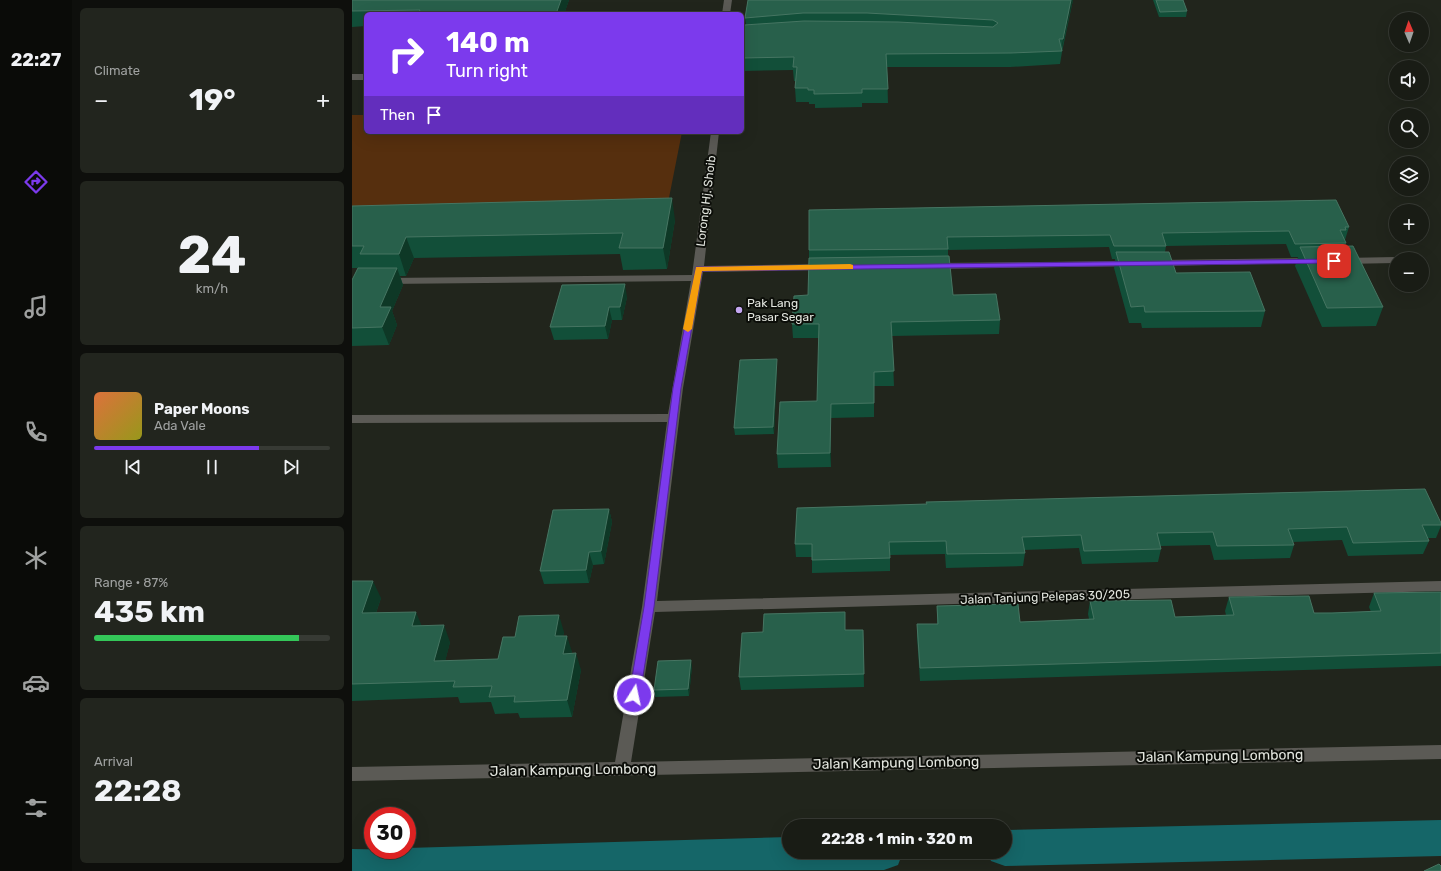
<!DOCTYPE html>
<meta charset="utf-8">
<style>
:root{--surface:#191c15;--page:#22251e;--text:#f1f3f6;--muted:#9fa1a0;--line:#373a34;--accent:#7c3aed}
body{margin:0;font-family:Rubik,sans-serif;background:var(--page);color:var(--text);height:100vh;display:flex;flex-direction:column;font-size:15px;white-space:nowrap}
*{box-sizing:border-box;margin:0}
p{font-size:13px;color:var(--muted)}
.icon{flex:none;width:22px;height:22px;fill:none;stroke:currentColor;stroke-width:2;stroke-linecap:round;stroke-linejoin:round}
.map{position:relative;flex:1;overflow:hidden}
.details{display:flex;flex-direction:column;gap:8px;padding:8px;background:#0e0f0c;width:280px}
.details>*{flex:none}
.banner{position:absolute;left:12px;top:12px;width:380px;height:122px;border-radius:6px;box-shadow:0 4px 16px #0002,0 0 0 1px var(--line);background:#7c3aed;color:#fff;overflow:hidden}
.needle{width:26px;rotate:358deg}
.tools{position:absolute;left:1037px;top:12px;display:grid;gap:8px}
.tools a{display:grid;place-items:center;width:40px;height:40px;border-radius:50%;background:var(--surface);box-shadow:0 4px 16px #0002,0 0 0 1px var(--line);font-size:20px}
.speed{position:absolute;left:12px;top:807px;display:flex;gap:8px;font-size:20px;font-weight:700;text-align:center}
.speed>*{display:grid;place-content:center;width:52px;height:52px;border-radius:50%;background:var(--surface);box-shadow:0 4px 16px #0002,0 0 0 1px var(--line);line-height:1}
.speed .limit{border:6px solid #d22;background:#fff;color:#111}
.pin{position:absolute;display:grid;place-items:center;width:34px;height:34px;color:#fff;margin:-17px;border-radius:8px;box-shadow:0 2px 6px #0006}
.me{position:absolute;width:44px;margin:-22px;rotate:10deg;stroke-linejoin:round;filter:drop-shadow(0 0 3px #0008)}
.turn{display:flex;align-items:center;gap:14px;height:84px;padding:0 16px;font-size:18px}
.turn .icon{width:52px;height:52px;stroke-width:2.5}
.turn b{display:block;font-size:28px;line-height:34px}
.then{display:flex;align-items:center;height:38px;padding:0 16px;background:#0003;gap:8px;font-size:15px}
.big{font-size:30px;font-weight:700;line-height:1.1}
.details .card{flex:1;display:flex;flex-direction:column;justify-content:center;gap:6px;min-width:0;padding:0 14px;border-radius:6px;background:var(--page)}
.details .dial{align-items:center;gap:0}
.dial b{font-size:52px;line-height:1}
.song{display:flex;align-items:center;gap:12px}
.cover{width:48px;height:48px;border-radius:6px;background:linear-gradient(135deg,hsl(20 70% 55%),hsl(60 70% 35%))}
.played{height:4px;border-radius:2px;background:linear-gradient(90deg,var(--accent) 70%,var(--line) 70%)}
.keys{display:flex;justify-content:space-around;direction:ltr}
.heat{display:flex;justify-content:space-between;align-items:center;font-size:22px;direction:ltr}
.charge{height:6px;border-radius:3px;background:linear-gradient(90deg,#34c759 87%,var(--line) 0)}
.trip{position:absolute;left:430px;top:819px;width:230px;height:40px;border-radius:20px;background:var(--surface);box-shadow:0 4px 16px #0002,0 0 0 1px var(--line);font-weight:700;line-height:40px;text-align:center}
main{display:flex;flex:1;min-height:0}
.tabs{display:flex;flex-direction:column;width:72px;justify-content:space-around;align-items:center;background:#0a0b08;color:var(--muted)}
.tabs .icon{width:28px;height:28px}
.tabs .active{color:var(--accent)}
.tabs b{font-size:18px;color:var(--text)}
.map>svg:first-child{display:block}
.green{fill:#562f0e}
.lines{fill:none;stroke-linecap:round;stroke-linejoin:round}
.canal{fill:#156668;fill-rule:evenodd}
.minor{fill:#5b5a55;fill-rule:evenodd}
.wall{fill:#124f39}
.shaded-wall{fill:#0e3826}
.building{fill:#28604b;stroke:#467562}
.route{fill:#7c3aed;stroke:#51269a}
.slow{fill:#f59e0b}
.poi-dot{fill:#c4a7f1;stroke:#0c0e09;stroke-width:1.5}
.labels{text-anchor:middle;dominant-baseline:central;stroke-width:4;stroke-linejoin:round;paint-order:stroke}
.street-label{font-size:12px;fill:#e3e6df;stroke:#0c0e09}
.poi-label{font-size:12px;fill:#e3e6df;stroke:#0c0e09;text-anchor:start}
.near-street-label{font-size:14px;fill:#e3e6df;stroke:#0c0e09}
</style>
<main>
<nav class="tabs">
<b>22:27</b>
<svg class="icon active" aria-label="directions" viewBox="0 0 24 24"><path d="M12 3l9 9-9 9-9-9zM9 14v-3h6M13 9l2 2-2 2"/></svg>
<svg class="icon" aria-label="music" viewBox="0 0 24 24"><path d="M9 18V5l10-2v13"/><circle cx="6" cy="18" r="3"/><circle cx="16" cy="16" r="3"/></svg>
<svg class="icon" aria-label="phone" viewBox="0 0 24 24"><path d="M5 4h4l2 5-3 2q2 4 5 5l2-3 5 2v4C11 20 4 13 5 4z"/></svg>
<svg class="icon" aria-label="climate" viewBox="0 0 24 24"><path d="M12 3v18M4 7l16 10M4 17L20 7"/></svg>
<svg class="icon" aria-label="car" viewBox="0 0 24 24"><path d="M5 17H2v-5l4-1 3-4h7l3 4 3 1v5h-3M9 17h6M6 11h13"/><circle cx="7" cy="17" r="2"/><circle cx="17" cy="17" r="2"/></svg>
<svg class="icon" aria-label="filters" viewBox="0 0 24 24"><path d="M4 7h16M4 17h16"/><circle cx="9" cy="7" r="2"/><circle cx="15" cy="17" r="2"/></svg>
</nav>
<section class="details">
<div class="card"><p>Climate</p>
<div class="heat"><a>−</a><b class="big">19°</b><a>+</a></div>
</div>
<div class="card dial"><b>24</b><p>km/h</p></div>
<div class="card">
<div class="song"><i class="cover"></i><div><b>Paper Moons</b><p>Ada Vale</p></div></div>
<div class="played"></div>
<div class="keys"><svg class="icon" aria-label="previous" viewBox="0 0 24 24"><path d="M18 5L8 12l10 7zM5 5v14"/></svg><svg class="icon" aria-label="pause" viewBox="0 0 24 24"><path d="M8 5v14M16 5v14"/></svg><svg class="icon" aria-label="next" viewBox="0 0 24 24"><path d="M6 5l10 7-10 7zM19 5v14"/></svg></div>
</div>
<div class="card"><p>Range · 87%</p><b class="big">435 km</b><div class="charge"></div></div>
<div class="card"><p>Arrival</p><b class="big">22:28</b></div>
</section>
<div class="map">
<svg width="1089" height="871" viewBox="0 0 1089 871">
<rect width="100%" height="100%" fill="#21251c"/>
<path class="green" d="M0 115H14V132H330L314 213 0 217Z"/>
<g class="lines">
<path class="canal" d="M1089 820V856L653 866 639 861 635 852H653V830Z
M437 837V852H551L546 865 532 870 0 871V849L55 850V848Z"/>
<path class="minor" d="M372 0H380L378 14H370Z
M0 74H14V80H0Z
M359 132H367L352 266 473 264 478 267 473 270 351 272 331 388 305 601 1089 581V591L303 612 279 762 1089 745V759L0 781V767L263 762 290 607 315 422 0 423V415L316 414 339 281 34 284 29 281 34 278 340 275Z
M1044 257 1048 259H1044V263L991 264 986 261 991 258Z
M961 258 965 259 966 261 965 263 805 266 800 263 805 260Z
M779 261 784 264 783 266 583 269 578 266 583 263Z"/>
</g>
<path class="wall" d="M0 0H217L212 14H14V26L0 27Z
M396 0H721L710 52 708 64 658 67H535L536 103H510V107L463 108V104H457V102H444L443 88 444 81H442L441 70 390 71V27H392L394 25 393 18Z
M801 0H831L835 11 834 17H807Z
M0 206 323 220 315 269 271 270 268 254 62 258 54 276H48L51 285 40 311 45 325 37 345 0 346V280L6 268H0Z
M457 210 997 227 993 240 994 243 993 247 1031 307 1024 326 970 327 943 266 946 257H939L934 244 814 246 813 252 824 273 913 311 909 327 790 328 789 323H777L762 268 763 259H760L757 247 596 250V256L601 295 648 320 647 334 540 336 542 386H522V417L479 418V467L426 468 425 454 465 401 467 338H441L440 324 456 295 457 258Z
M275 297 270 320H260L256 339 202 340 198 327Z
M425 366 422 434 383 435 382 428Z
M257 509 260 522 252 564 241 565 237 583 192 584 188 571Z
M1089 523V526L1084 538H1076L1077 541 1071 554 996 556 990 540 941 542 942 545 938 558 862 560 858 545 809 546V549L806 562 730 564 727 548 672 550 673 553 671 566 594 568 593 554 538 555V571L460 573V557H444L443 544Z
M0 581 29 598 24 613 70 626 98 642 93 661 146 659 163 637 212 632 211 636 220 652 219 653 229 670 220 717 168 718 166 713 143 714 139 702 108 703 106 697 0 701Z
M1089 592V666L568 681 565 637V624H585V606L668 622 737 619 736 614 738 601 823 617 874 615 873 611 877 597 962 613 1019 612 1017 607 1022 593Z
M494 630H511L512 687 389 690 387 677Z
M340 666 337 696 303 697 302 690Z"/>
<path class="shaded-wall" d="M209 0H217L212 14H204Z
M719 0H721L709 52 711 39Z
M320 198 323 220 315 269 311 248Z
M54 237 62 258 54 276 47 254Z
M45 268 51 285 40 311 45 325 37 345 30 327 28 307Z
M273 284 275 297 270 320 268 307Z
M257 307 260 320 256 339 253 326Z
M425 359V366L422 434 421 427Z
M479 404V467L478 453Z
M257 509 260 522 252 564 249 551Z
M237 552 241 565 237 583 234 570Z
M21 581 29 598 18 630 10 613Z
M64 612 71 629 60 626Z
M207 615 212 632 208 653 203 636Z
M92 625 98 642 89 678 82 661Z
M215 636 220 652 216 670 211 654Z
M224 653 229 670 220 717 215 700Z
M339 660 340 666 337 696 336 689Z"/>
<path class="building" d="M0 0H209L204 14H66L68 10 0 11Z
M396 0H719L711 39H707L710 51 659 53 534 54 536 89H510V93L462 94V90H456V88H443L445 67H441L442 57 390 58V27H392V25L452 21 546 22 641 27 646 23 641 20 515 13H451L393 18Z
M804 0H831L835 11 808 12Z
M320 198 311 248H267L271 233 54 237 47 254H8L12 246H0V206Z
M984 200 997 227H993L994 230H988L994 243 943 244 937 231 810 233 814 246H762L758 235 595 237 596 249 457 250V210Z
M1001 246 1031 307 975 308 948 247Z
M764 252H817L824 273 898 272 913 311 793 312 792 306 779 307Z
M597 256 601 295 644 294 648 320 539 322 542 371 522 372V403L479 404 478 453 425 454 428 402 465 401 467 324H440L442 296 456 295 457 258Z
M6 268H45L28 307H39L30 327 0 328V280Z
M273 284 268 307H257L253 326 198 327 210 285Z
M425 359 421 427 382 428 388 360Z
M1073 489 1089 523V525H1070L1077 541 1001 543 995 527 936 529 942 545 865 546 861 532 805 533 809 549 732 551 729 535 670 537 673 553 595 554 594 541 537 542 538 558 460 560V544H443L445 508 575 504 574 502Z
M257 509 249 551 237 552 234 570 188 571 201 510Z
M0 581H21L10 613 64 612 60 626 92 625 82 661 146 659 151 637H163L167 616 207 615 203 636H215L211 654 224 653 215 700 162 702 163 696 137 697 140 686 101 687 103 681 0 684Z
M1089 592V653L568 668 565 624H586L585 606 666 604 668 622 742 619 738 601 819 600 823 617 882 615 877 597 957 596 962 613H980L1029 611 1022 593Z
M493 612V630H511L512 674 387 677 390 633 411 632 412 614Z
M339 660 336 689 302 690 306 661Z
M1087 864 1089 866V871H1072Z"/>
<path class="route" d="M982 259 986 261 985 263 350 271 329 388 302 607 288 695 286 698 282 700 278 698 277 695 292 607 321 388 344 267Z"/>
<path class="slow" d="M498 264 501 265V269L350 271 340 329 336 332 331 329 344 267Z"/>
<circle class="poi-dot" cx="387" cy="310" r="4"/>
<g class="labels">
<g class="street-label">
<text transform="translate(354 201) rotate(-83)">Lorong Hj. Shoib</text>
<text transform="translate(693 597) rotate(-2)">Jalan Tanjung Pelepas 30/205</text>
</g>
<g class="poi-label">
<text x="395" y="303">Pak Lang<tspan x="395" dy="14">Pasar Segar</tspan></text>
</g>
<g class="near-street-label">
<text transform="translate(868 756) rotate(-1)">Jalan Kampung Lombong</text>
<text transform="translate(544 763) rotate(-1)">Jalan Kampung Lombong</text>
<text transform="translate(221 770) rotate(-1)">Jalan Kampung Lombong</text>
</g>
</g>
</svg>
<div class="tools">
<a><svg class="needle" viewBox="-14 -14 28 28"><path d="M0-13l5 13h-10z" fill="#e53935"/><path d="M0 13l5-13h-10z" fill="#9fa1a0"/></svg></a>
<a><svg class="icon" aria-label="sound" viewBox="0 0 24 24"><path d="M4 9h4l5-4v14l-5-4H4zM17 9q2 3 0 6"/></svg></a>
<a><svg class="icon" aria-label="search" viewBox="0 0 24 24"><circle cx="10" cy="10" r="6"/><path d="M15 15l6 6"/></svg></a>
<a><svg class="icon" aria-label="layers" viewBox="0 0 24 24"><path d="M12 4l9 5-9 5-9-5zM3 14l9 5 9-5"/></svg></a>
<a>+</a>
<a>−</a>
</div>
<div class="speed"><div class="limit">30</div></div>
<div class="pin" style="left:982px;top:261px;background:#d93025"><svg class="icon" aria-label="arrive" viewBox="0 0 24 24"><path d="M6 21V4h12l-3 4 3 4H6"/></svg></div>
<svg class="me" style="left:282px;top:695px" viewBox="-20 -20 40 40"><circle r="17" fill="#7c3aed" stroke="#fff" stroke-width="3"/><path d="M0-11L8 9 0 5-8 9z" fill="#fff"/></svg>
<div class="trip">22:28 · 1 min · 320 m</div>
<div class="banner">
<div class="turn"><svg class="icon" aria-label="right" viewBox="0 0 24 24"><path d="M7 20v-9h11M14 6l5 5-5 5"/></svg><div><b>140 m</b>Turn right</div></div>
<div class="then">Then<svg class="icon" aria-label="arrive" viewBox="0 0 24 24"><path d="M6 21V4h12l-3 4 3 4H6"/></svg></div>
</div>
</div>
</main>
